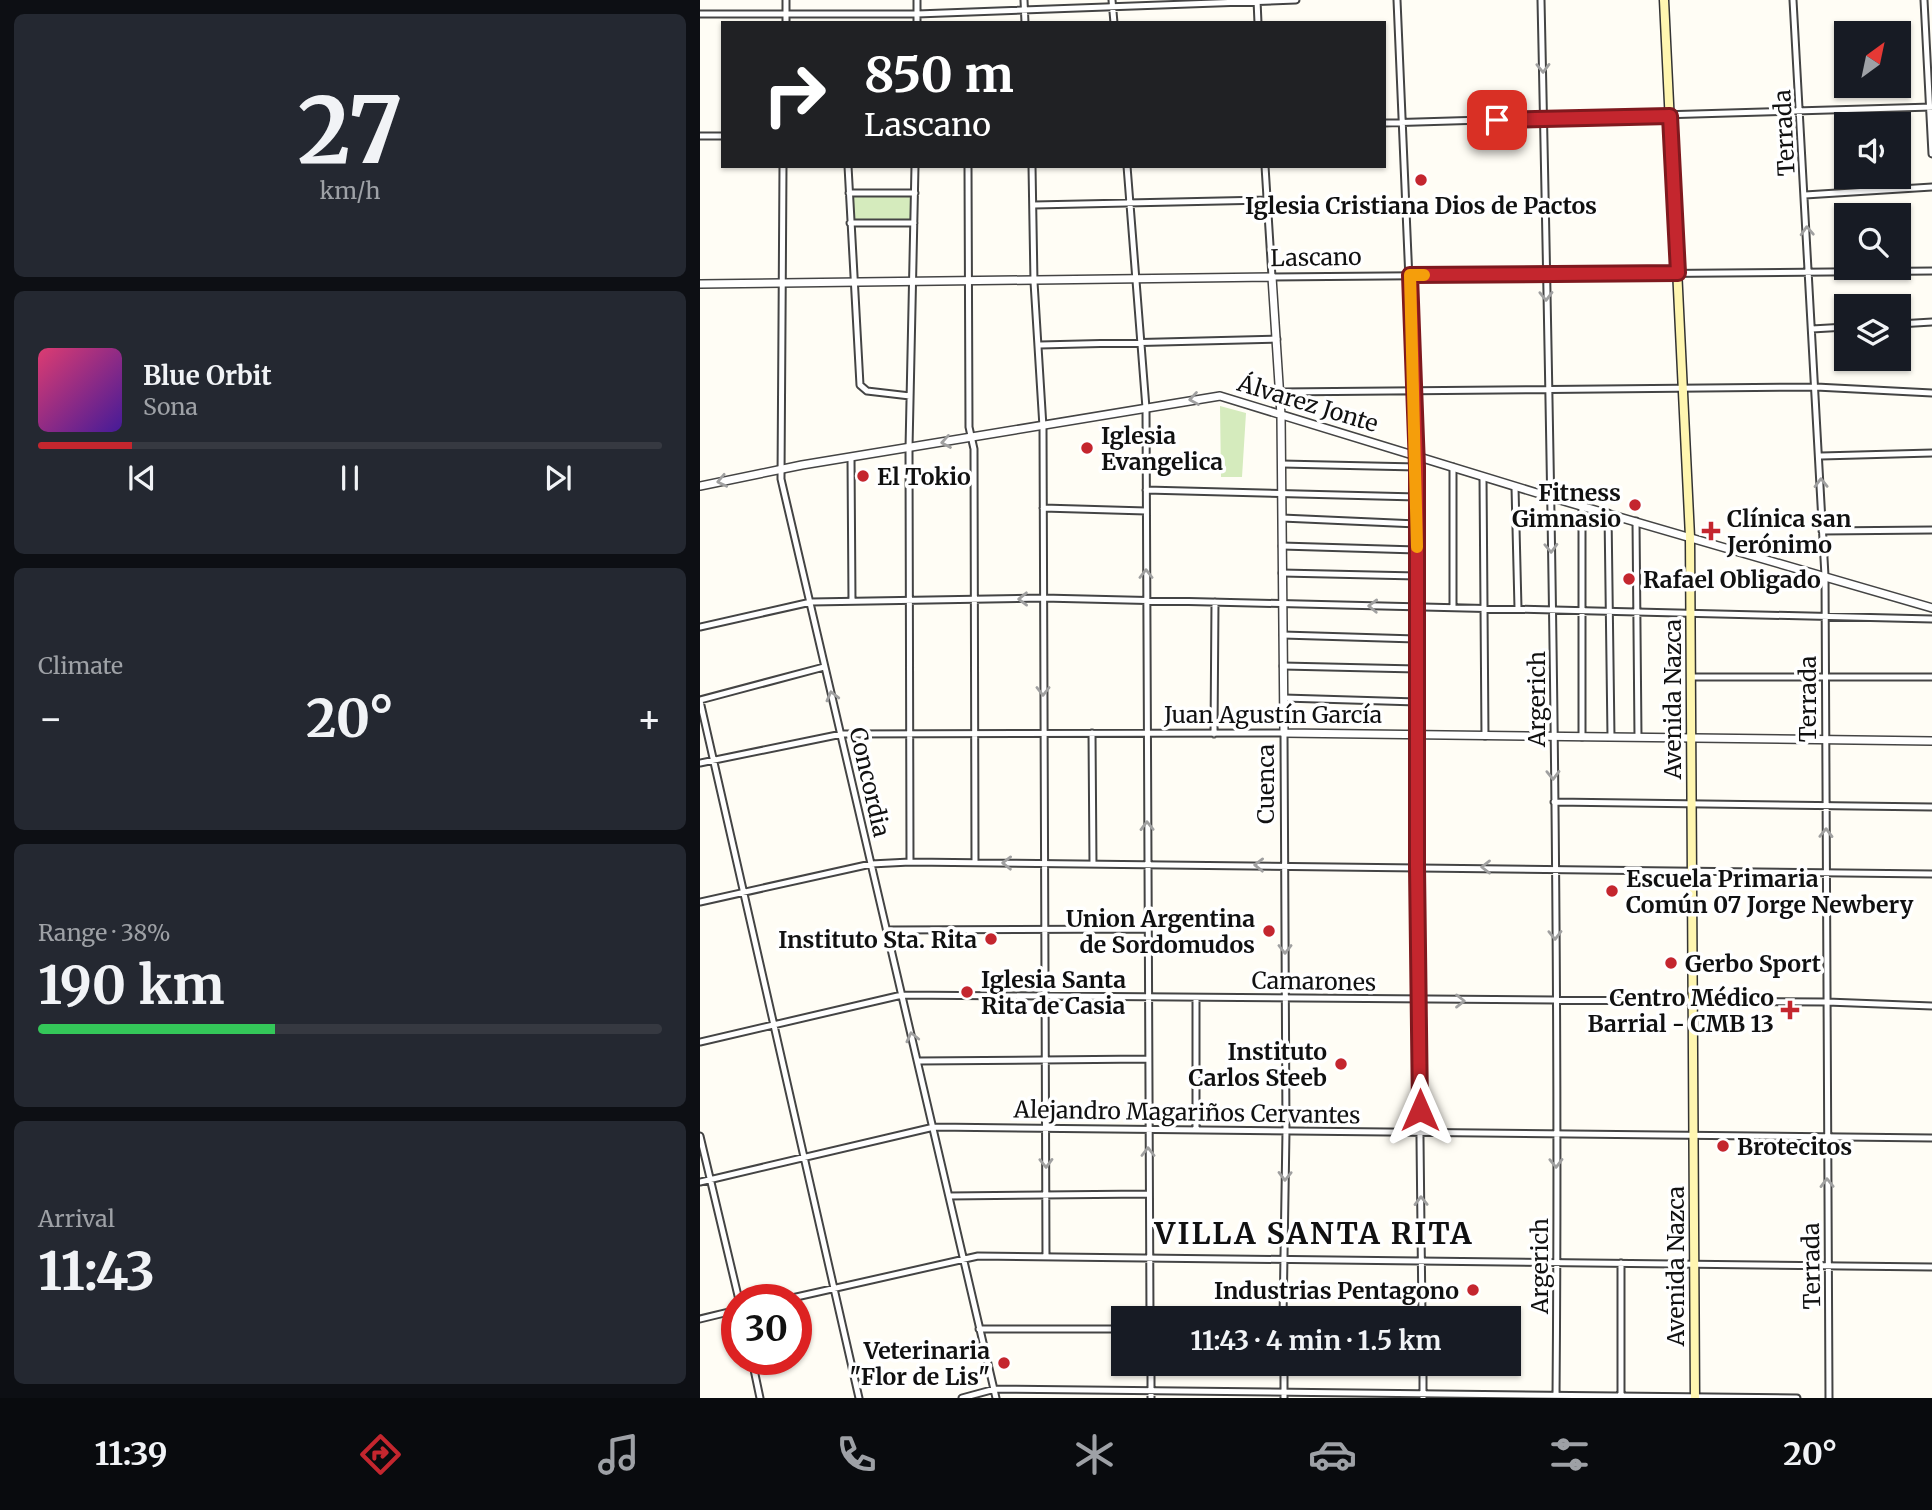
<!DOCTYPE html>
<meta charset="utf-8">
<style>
:root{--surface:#171b24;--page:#242831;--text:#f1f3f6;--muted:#9ea1a6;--line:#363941;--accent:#c4262e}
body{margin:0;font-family:Merriweather,serif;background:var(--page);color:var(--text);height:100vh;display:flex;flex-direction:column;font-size:26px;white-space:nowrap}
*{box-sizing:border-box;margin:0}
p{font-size:23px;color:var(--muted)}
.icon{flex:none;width:38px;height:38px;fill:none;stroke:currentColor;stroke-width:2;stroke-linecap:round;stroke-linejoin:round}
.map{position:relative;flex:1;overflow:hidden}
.sheet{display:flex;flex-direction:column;gap:14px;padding:14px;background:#0d0f14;width:700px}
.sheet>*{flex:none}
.hud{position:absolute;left:21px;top:21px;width:665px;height:147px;border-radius:0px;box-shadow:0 2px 5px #0004;background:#202124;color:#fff;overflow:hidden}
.needle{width:46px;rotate:33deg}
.tools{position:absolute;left:1134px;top:21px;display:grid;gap:14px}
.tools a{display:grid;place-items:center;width:77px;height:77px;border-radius:0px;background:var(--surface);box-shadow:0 2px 5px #0004;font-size:35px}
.speed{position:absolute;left:21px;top:1284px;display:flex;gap:14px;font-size:35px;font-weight:700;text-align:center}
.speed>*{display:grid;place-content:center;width:91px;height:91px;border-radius:50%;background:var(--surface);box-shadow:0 2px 5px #0004;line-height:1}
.speed .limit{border:10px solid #d22;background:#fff;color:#111}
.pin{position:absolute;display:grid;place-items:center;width:60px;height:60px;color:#fff;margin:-30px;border-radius:14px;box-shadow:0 4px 10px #0006}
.me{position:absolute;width:77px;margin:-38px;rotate:0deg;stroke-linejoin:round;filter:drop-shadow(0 0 5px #0008)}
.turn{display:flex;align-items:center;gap:24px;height:147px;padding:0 28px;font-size:32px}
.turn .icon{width:91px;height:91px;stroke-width:2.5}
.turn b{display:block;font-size:49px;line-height:60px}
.big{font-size:52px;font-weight:700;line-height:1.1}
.sheet .widget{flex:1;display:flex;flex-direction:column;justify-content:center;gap:10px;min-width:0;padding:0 24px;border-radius:10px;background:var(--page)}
.sheet .dial{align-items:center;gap:0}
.dial b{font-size:91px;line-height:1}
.song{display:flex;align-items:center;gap:21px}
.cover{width:84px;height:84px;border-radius:10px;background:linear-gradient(135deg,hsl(340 70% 55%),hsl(260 70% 35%))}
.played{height:7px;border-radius:4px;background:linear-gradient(90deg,var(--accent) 15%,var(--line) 15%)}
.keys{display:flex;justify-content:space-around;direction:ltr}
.heat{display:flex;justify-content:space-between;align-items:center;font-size:38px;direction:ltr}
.charge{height:10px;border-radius:5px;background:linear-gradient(90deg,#34c759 38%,var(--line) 0)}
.trip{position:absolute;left:411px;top:1306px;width:410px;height:70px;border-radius:0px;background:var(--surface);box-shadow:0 2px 5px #0004;font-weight:700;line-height:70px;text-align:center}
.menu{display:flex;height:112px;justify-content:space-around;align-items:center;background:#090b0e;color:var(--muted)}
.menu .icon{width:49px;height:49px}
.menu .current{color:var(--accent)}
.menu b{font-size:32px;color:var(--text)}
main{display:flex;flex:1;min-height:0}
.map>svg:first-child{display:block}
.green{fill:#d5ebbd}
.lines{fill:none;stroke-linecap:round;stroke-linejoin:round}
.minor-casing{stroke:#444;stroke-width:9}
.tertiary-casing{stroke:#444;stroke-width:10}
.secondary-casing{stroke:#333;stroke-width:11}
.minor{stroke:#fff;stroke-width:5}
.tertiary{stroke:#fff;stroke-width:7}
.secondary{stroke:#fff6b0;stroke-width:8}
.oneway{stroke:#a0a0a0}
.route-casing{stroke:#7f191e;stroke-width:18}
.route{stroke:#c4262e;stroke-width:12}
.slow{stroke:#f59e0b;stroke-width:12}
.poi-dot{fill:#c4262e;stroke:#fff;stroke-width:2.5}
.labels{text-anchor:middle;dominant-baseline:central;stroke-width:7;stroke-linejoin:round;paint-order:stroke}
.street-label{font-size:23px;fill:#111;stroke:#fff}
.poi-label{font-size:23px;font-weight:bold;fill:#111;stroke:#fff;text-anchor:start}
.district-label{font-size:30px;font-weight:bold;letter-spacing:2px;fill:#111;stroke:#fff}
</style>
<main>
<section class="sheet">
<div class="widget dial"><b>27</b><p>km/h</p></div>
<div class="widget">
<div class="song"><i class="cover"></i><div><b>Blue Orbit</b><p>Sona</p></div></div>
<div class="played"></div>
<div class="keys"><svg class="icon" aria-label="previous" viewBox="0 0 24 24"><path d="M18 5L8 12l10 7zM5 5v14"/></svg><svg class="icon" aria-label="pause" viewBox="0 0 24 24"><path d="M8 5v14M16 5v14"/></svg><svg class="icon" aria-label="next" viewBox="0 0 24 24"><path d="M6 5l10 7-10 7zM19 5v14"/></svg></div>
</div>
<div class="widget"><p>Climate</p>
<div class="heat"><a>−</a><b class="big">20°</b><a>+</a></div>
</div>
<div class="widget"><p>Range · 38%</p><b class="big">190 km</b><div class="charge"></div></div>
<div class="widget"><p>Arrival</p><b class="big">11:43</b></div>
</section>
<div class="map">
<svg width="1232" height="1398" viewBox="0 0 1232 1398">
<rect width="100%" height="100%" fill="#fffdf5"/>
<path class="green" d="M149 193H215L214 223H150Z
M520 406 546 413 542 477H521Z"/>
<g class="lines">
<defs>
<path id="minor" d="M217 0V23
M324 0 325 23
M412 0 414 23
M557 0 558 23
M697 0 717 467V867L722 1318
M841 0C851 466 860 932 856 1398
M1093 0 1125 576 1129 1398
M1224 0 1232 154
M0 14H217L596 0
M86 23V0
M684 123 1232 107
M0 136H23
M83 166 81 479 296 1398
M148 166 160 385 167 391 210 396
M268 166 269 427 274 449 275 862
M332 166 334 282 343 427 346 1256
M427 166 446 408 450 1318
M565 166 572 277 1232 271
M149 193H215
M1105 195 1232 187
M334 205 567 200
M150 223H214
M1199 324 1232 322
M1112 329 1146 327
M340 345 577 339
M580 392 1116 387 1232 393
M1121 456 1232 453
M151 457 152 601
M582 464 717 467
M753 467V606
M783 477 785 736
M815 487 818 608
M446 490 717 497
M882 506V737
M343 508 446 511
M908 513 911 737
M582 518 717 524
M936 521 938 737
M1122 531 1232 530
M582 546 717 550
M582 573 717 576
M0 627 111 602 343 598 1232 619
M583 635 716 639
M583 666 717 669
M991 677H1232
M584 698 717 702
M0 700 124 667
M0 701 159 1398
M392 733 393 864
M514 734 515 602
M0 763 142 734 584 733 586 1131 583 1318
M854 802 1232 807
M210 862 209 448 215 166
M0 902 171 864 210 862 1232 874
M188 930 447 929
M0 1042 202 995 1127 1002 1232 1006
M218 1061 447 1059
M496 1128V998
M0 1136 39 1300
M0 1182 234 1127 1232 1138
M249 1196 448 1194
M83 1300 278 1256 1232 1267
M0 1319 37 1310
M279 1329H424
M52 1360 60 1398
M451 1363V1398
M584 1363V1398
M723 1363V1398
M921 1395V1263
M262 1398 295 1389 1097 1398"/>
<path id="tertiary" d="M0 284 572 277 581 415 584 733 1232 741
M0 486 102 465 520 396 850 497 1232 608"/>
<path id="secondary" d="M964 0 990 537 995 1398"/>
</defs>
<use href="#minor" class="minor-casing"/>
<use href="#tertiary" class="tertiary-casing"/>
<use href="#secondary" class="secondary-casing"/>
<use href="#minor" class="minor"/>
<use href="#tertiary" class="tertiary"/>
<use href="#secondary" class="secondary"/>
</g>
<defs><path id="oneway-chevron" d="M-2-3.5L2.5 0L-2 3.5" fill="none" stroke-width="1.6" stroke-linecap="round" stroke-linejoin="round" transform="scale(1.75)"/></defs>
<g class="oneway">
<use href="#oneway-chevron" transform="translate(843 68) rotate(89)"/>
<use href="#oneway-chevron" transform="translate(1107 231) rotate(-93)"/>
<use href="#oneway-chevron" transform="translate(846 296) rotate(89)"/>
<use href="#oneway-chevron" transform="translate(494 399) rotate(171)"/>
<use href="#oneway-chevron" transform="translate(246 442) rotate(170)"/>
<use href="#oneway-chevron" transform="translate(22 481) rotate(168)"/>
<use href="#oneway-chevron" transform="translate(1121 483) rotate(-91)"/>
<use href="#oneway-chevron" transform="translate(851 548) rotate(88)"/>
<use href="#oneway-chevron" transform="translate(446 574) rotate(-90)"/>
<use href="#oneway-chevron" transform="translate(323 599) rotate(179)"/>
<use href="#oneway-chevron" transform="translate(673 606) rotate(-178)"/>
<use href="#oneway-chevron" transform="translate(343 691) rotate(90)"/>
<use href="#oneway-chevron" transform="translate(132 696) rotate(-104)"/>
<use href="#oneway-chevron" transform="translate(853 775) rotate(89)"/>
<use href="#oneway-chevron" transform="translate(447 826) rotate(-91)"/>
<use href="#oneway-chevron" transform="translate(1126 833) rotate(-89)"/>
<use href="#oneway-chevron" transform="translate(307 863) rotate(-179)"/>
<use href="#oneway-chevron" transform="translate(559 865) rotate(-179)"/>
<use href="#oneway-chevron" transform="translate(786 867) rotate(-180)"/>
<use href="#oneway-chevron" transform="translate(855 935) rotate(89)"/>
<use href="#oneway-chevron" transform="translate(585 949) rotate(90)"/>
<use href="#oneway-chevron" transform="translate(760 1001)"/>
<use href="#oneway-chevron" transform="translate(212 1037) rotate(-103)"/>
<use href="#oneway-chevron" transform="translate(448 1152) rotate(-90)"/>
<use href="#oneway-chevron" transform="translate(346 1163) rotate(89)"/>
<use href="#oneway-chevron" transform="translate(856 1163) rotate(89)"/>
<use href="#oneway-chevron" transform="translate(585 1176) rotate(91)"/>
<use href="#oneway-chevron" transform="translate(1127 1183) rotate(-91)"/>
<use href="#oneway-chevron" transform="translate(721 1201) rotate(-91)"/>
</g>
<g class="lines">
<defs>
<path id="route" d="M720 1110 717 867V467L710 275 978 273 970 116 797 120"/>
</defs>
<use href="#route" class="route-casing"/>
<use href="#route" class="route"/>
<path class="slow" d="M717 547 710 275H724"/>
</g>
<g class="poi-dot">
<circle cx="721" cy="180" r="7"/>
<circle cx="387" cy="448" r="7"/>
<circle cx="163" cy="476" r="7"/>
<circle cx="935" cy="505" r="7"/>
<path d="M1007.5 520.5h7v7h7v7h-7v7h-7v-7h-7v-7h7z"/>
<circle cx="929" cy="579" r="7"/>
<circle cx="912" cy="891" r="7"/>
<circle cx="569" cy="931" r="7"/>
<circle cx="291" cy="939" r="7"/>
<circle cx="971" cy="963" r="7"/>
<circle cx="267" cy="992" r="7"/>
<path d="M1086.5 999.5h7v7h7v7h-7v7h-7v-7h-7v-7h7z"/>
<circle cx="641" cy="1064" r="7"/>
<circle cx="1023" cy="1146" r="7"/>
<circle cx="773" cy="1290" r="7"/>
<circle cx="304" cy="1363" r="7"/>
</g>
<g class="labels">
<g class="street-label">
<text transform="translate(1084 133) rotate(-93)">Terrada</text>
<text transform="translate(616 257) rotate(-1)">Lascano</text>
<text transform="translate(608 403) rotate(17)">Álvarez Jonte</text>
<text transform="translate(836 699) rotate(-90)">Argerich</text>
<text transform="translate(972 699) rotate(-90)">Avenida Nazca</text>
<text transform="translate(1107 699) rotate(-90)">Terrada</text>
<text x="573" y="714">Juan Agustín García</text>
<text transform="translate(170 782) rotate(77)">Concordia</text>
<text transform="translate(565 784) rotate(-90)">Cuenca</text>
<text transform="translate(614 981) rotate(1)">Camarones</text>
<text transform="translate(487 1112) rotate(1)">Alejandro Magariños Cervantes</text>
<text transform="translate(839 1266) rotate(-90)">Argerich</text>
<text transform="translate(975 1266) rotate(-90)">Avenida Nazca</text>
<text transform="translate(1111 1266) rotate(-91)">Terrada</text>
</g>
<g class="poi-label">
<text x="721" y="205" text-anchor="middle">Iglesia Cristiana Dios de Pactos</text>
<text x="401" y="435">Iglesia<tspan x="401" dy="26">Evangelica</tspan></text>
<text x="177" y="476">El Tokio</text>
<text x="921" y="492" text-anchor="end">Fitness<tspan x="921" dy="26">Gimnasio</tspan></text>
<text x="1027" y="518">Clínica san<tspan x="1027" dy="26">Jerónimo</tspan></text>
<text x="943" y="579">Rafael Obligado</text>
<text x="926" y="878">Escuela Primaria<tspan x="926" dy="26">Común 07 Jorge Newbery</tspan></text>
<text x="555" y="918" text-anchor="end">Union Argentina<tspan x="555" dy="26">de Sordomudos</tspan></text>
<text x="277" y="939" text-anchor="end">Instituto Sta. Rita</text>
<text x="985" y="963">Gerbo Sport</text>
<text x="281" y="979">Iglesia Santa<tspan x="281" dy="26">Rita de Casia</tspan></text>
<text x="1074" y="997" text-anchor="end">Centro Médico<tspan x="1074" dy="26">Barrial - CMB 13</tspan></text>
<text x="627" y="1051" text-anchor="end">Instituto<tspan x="627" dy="26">Carlos Steeb</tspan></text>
<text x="1037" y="1146">Brotecitos</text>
<text x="759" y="1290" text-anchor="end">Industrias Pentagono</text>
<text x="290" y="1350" text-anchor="end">Veterinaria<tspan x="290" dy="26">"Flor de Lis"</tspan></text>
</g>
<g class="district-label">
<text x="614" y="1233">VILLA SANTA RITA</text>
</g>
</g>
</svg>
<div class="tools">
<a><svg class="needle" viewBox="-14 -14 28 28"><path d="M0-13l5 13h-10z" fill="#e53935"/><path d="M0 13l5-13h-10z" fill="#9ea1a6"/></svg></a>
<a><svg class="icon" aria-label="sound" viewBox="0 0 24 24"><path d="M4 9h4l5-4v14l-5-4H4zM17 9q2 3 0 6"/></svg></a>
<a><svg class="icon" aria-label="search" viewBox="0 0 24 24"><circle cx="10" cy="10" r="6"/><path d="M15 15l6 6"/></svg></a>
<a><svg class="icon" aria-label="layers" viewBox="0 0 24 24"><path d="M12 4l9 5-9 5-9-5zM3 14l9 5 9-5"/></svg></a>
</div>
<div class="speed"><div class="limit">30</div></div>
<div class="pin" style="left:797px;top:120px;background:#d93025"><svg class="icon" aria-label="arrive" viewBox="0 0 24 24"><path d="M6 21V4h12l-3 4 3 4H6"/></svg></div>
<svg class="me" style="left:720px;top:1110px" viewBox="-20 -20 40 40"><path d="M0-17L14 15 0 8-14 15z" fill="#c4262e" stroke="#fff" stroke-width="4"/></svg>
<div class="trip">11:43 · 4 min · 1.5 km</div>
<div class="hud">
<div class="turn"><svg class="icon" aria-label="right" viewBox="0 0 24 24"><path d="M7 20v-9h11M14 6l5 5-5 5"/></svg><div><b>850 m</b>Lascano</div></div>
</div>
</div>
</main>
<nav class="menu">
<b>11:39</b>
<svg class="icon current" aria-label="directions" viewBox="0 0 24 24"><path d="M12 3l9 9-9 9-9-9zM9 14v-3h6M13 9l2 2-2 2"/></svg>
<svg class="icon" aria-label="music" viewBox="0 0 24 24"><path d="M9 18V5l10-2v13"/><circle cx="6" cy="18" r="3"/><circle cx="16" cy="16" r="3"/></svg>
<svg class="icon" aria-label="phone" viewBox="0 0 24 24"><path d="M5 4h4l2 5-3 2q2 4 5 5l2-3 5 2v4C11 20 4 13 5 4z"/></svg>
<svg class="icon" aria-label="climate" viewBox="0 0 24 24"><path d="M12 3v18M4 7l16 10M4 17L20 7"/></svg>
<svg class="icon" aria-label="car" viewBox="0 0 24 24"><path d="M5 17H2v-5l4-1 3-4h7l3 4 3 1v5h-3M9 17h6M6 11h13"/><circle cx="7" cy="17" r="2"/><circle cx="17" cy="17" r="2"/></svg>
<svg class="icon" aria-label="filters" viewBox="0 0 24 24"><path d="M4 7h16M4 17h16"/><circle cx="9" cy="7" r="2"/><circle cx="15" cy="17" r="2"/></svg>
<b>20°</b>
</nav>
